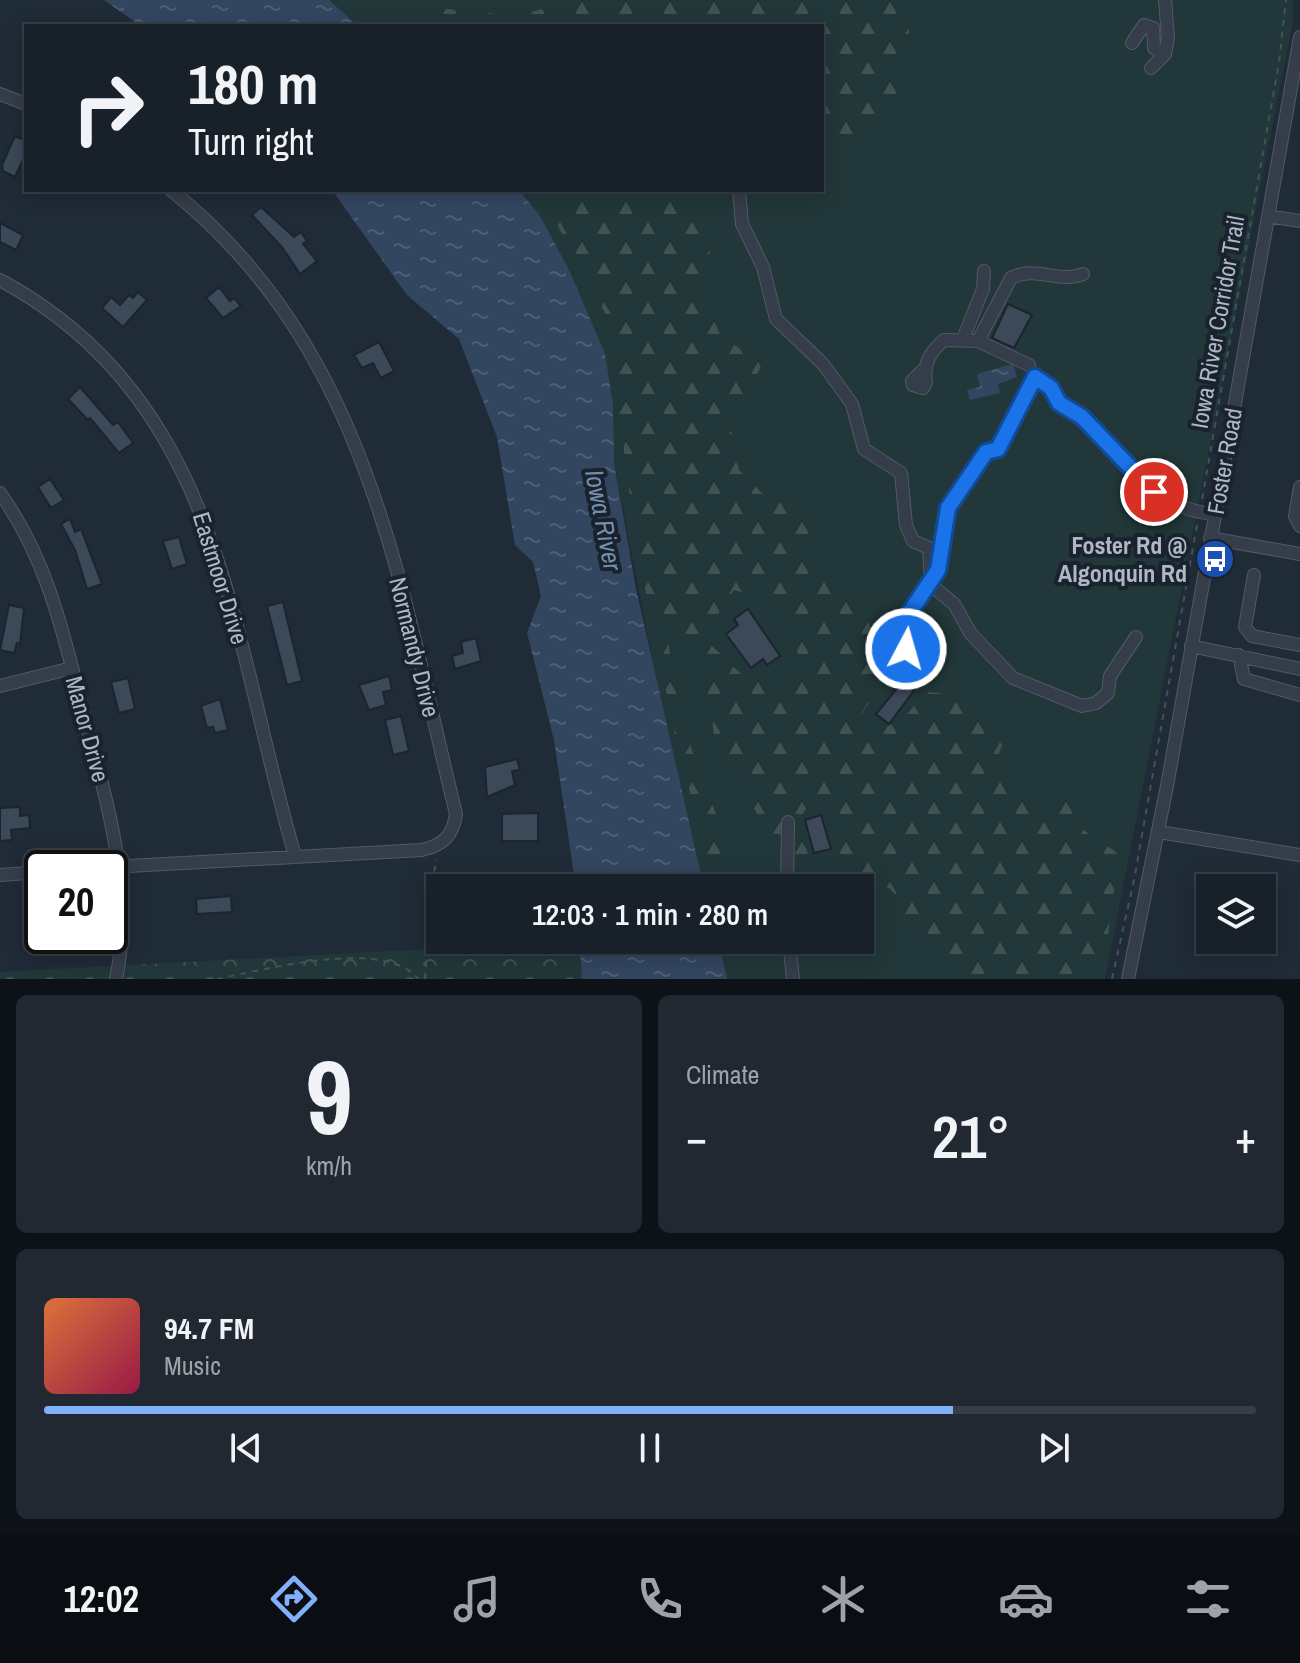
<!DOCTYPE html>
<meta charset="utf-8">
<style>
:root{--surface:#18202a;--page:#212832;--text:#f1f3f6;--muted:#9fa3a8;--line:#363e47;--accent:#7fb0f9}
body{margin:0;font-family:"Archivo Narrow",sans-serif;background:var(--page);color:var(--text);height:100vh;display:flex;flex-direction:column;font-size:30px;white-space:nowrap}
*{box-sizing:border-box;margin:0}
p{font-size:26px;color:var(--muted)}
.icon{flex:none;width:44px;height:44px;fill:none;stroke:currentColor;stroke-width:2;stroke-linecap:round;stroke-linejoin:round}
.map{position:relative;height:979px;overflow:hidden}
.drawer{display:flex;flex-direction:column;gap:16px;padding:16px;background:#0d1217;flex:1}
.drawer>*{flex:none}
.banner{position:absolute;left:24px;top:24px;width:800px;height:168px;border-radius:0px;box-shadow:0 4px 20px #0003,0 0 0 2px var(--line);background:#18202a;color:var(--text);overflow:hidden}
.fabs{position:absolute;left:1196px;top:874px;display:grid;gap:16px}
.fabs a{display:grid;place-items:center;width:80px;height:80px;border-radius:0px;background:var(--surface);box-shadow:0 4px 20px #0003,0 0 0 2px var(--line);font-size:40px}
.speed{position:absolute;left:24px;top:850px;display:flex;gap:16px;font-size:40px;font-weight:700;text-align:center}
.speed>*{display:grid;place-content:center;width:104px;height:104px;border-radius:50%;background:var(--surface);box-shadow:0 4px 20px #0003,0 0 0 2px var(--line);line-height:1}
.speed .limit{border:4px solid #111;border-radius:12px;background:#fff;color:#111}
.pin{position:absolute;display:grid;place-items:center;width:68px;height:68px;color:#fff;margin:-34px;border:4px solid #fff;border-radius:50%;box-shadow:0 2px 8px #0007}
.me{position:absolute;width:88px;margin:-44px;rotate:6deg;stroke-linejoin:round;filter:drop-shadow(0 0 6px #0008)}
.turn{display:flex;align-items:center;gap:28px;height:168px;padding:0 32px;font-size:36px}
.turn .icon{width:104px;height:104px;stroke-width:2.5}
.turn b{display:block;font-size:56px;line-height:68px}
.big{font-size:60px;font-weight:600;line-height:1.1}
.drawer .tile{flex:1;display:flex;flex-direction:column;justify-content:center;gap:12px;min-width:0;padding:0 28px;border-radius:12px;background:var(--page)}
.drawer .dial{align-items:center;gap:0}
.dial b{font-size:104px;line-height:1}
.song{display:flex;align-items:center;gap:24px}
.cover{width:96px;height:96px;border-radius:12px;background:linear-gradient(135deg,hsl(20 70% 55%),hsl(340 70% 35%))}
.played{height:8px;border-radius:4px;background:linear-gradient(90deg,var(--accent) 75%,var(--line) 75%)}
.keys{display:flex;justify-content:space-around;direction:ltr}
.heat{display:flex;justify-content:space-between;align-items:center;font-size:44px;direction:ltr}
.drawer .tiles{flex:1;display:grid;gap:16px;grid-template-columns:1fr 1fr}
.tile:last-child{grid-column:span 2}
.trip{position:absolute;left:426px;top:874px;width:448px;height:80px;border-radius:0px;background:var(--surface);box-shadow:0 4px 20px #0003,0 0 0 2px var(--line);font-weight:600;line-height:80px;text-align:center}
.menu{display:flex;height:128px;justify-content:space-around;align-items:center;background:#0a0d11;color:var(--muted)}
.menu .icon{width:56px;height:56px}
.menu .current{color:var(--accent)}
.menu b{font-size:36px;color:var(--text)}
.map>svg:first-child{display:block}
.green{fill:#223739}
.forest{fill:url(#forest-firs);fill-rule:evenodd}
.park{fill:url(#park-crowns)}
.water{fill:url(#water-ripples)}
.building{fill:#3c4958;stroke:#1b242f;stroke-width:2}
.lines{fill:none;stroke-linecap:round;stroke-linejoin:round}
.minor-casing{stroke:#515a66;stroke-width:14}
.path{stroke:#405457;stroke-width:2;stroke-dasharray:6 6;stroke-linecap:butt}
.minor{stroke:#343d49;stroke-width:12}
.route-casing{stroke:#114b97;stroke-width:20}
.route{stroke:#1a73e8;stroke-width:14}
.labels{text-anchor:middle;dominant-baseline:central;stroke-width:8;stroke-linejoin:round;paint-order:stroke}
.street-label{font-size:24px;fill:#aeb7c5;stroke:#19222d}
.poi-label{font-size:24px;font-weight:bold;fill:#aeb7c5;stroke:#19222d;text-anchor:end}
.water-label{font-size:26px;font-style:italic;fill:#758eae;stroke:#19222d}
</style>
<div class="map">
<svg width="1300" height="979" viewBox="0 0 1300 979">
<defs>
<pattern id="forest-firs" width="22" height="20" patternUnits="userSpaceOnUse" patternTransform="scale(2)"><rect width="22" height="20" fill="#223739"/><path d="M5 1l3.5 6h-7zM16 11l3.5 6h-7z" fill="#405254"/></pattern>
<pattern id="park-crowns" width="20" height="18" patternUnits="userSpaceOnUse" patternTransform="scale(2)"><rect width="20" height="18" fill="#223739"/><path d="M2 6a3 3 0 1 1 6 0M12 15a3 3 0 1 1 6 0" fill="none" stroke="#405254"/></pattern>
<pattern id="water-ripples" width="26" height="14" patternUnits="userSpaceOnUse" patternTransform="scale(2)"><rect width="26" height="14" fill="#334660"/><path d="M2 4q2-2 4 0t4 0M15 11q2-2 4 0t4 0" fill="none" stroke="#4e5e75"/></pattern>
</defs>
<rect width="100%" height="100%" fill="#202b38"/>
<path class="green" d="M329 0H1293V21L1105 979H715L707 940H860V888H697L614 463 514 190H822V26H357Z"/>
<path class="forest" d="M576 0H905L910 43 896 120 849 142 822 147V26H414L418 6 516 16Z
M533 190H712L702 205 711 261 707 300 720 335 762 364 731 430 739 470 765 496 801 497 820 520 807 556C835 587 861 610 898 629L891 668 858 720 871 736 905 716 927 692 953 694 1010 726 997 758 1014 789 1048 802 1066 791 1079 827 1119 854 1102 979H957L944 962 908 940 904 904 889 888H864L842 858 824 803 810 804 803 813 808 858 794 859 764 825 716 746 707 690 682 631 668 632C672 709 701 778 730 848L715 888 675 734 637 549 606 315 547 206ZM734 590C779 601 787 624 802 664L775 684 741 674 709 643 720 609Z"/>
<path class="park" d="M579 941 582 979H0V972Z"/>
<path class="water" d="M104 0H329L358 26H141Z
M332 190H519L540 216 570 272 605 354 613 404 614 463 636 589 704 888H576L554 740 527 633 541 596 533 562 515 545 497 437 459 339 407 295Z
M1013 364 1017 377 998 384 1000 393 970 400 967 390 980 387 977 374Z
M579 940H718L727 979H582Z"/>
<path class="building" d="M15 136 26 141V153L15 177 3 171 2 165Z
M261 207 294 237 301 232 307 241 303 244 317 261 300 274 282 247 252 215Z
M0 223 23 235 16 250 0 242Z
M219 287 230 301 234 298 241 306 223 318 206 298Z
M138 292 147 300 123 327 102 308 111 297 120 305 129 295 133 298Z
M1008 304 1032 315 1014 348 992 338Z
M379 342 394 371 381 378 373 363 362 368 354 355Z
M80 387 113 425 118 422 133 443 119 453 90 418 88 420 68 399Z
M50 479 64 500 51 508 38 487Z
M70 519 75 532 81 529 102 584 87 589 75 550 61 524Z
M179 537 187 564 172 569 163 541Z
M283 602 302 681 287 685 267 606Z
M9 605 24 608 20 644 17 643 14 653 0 650Z
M748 609 780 656 767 665 763 659 751 668 726 634 738 625 734 619Z
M476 638 481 661 455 669 452 656 463 653 461 642Z
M916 665 927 673 889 724 876 714Z
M389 676 392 690 383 692 386 705 369 710 359 685Z
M128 678 135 709 119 713 111 682Z
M220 699 228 730 215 733 213 727 207 728 201 706Z
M401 716 409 751 393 755 385 720Z
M517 759 520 770 512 771 515 785 487 797 485 767Z
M20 807V816L29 815 30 828 11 830 12 840 0 841V808Z
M538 813V841H502V814Z
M821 815 831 849 814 853 805 820Z
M231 896 232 912 197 914 196 899Z"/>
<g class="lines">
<defs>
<path id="minor" d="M1165 0 1168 37 1165 54
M1132 43 1144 25 1153 28 1154 48 1165 54 1151 68
M0 94 26 104
M739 190 742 224 763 267 776 319 823 364 852 404 864 449 901 473 906 525 913 541 929 548 931 585 954 604 971 634 1013 678 1082 706 1096 703 1108 693 1110 676 1136 637
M1268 216 1300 221
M0 280C224 401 231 638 295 856
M963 339 983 289 984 271
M1029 365 978 341 1011 278C1036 265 1058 284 1083 274
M924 369 912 381 913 385 923 388 926 382C923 364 930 352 944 340L978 341
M1300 487 1295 516 1300 526
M0 493C48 560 64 636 84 714 106 800 135 890 116 979
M1210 538 1300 554
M1254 575 1245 627 1252 636 1300 645
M1191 646 1300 669
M1239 655 1244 679 1300 695
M910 658 903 642 904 621 938 570 948 508 986 452 998 449 1035 377C1050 388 1051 395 1061 404 1067 409 1076 412 1082 417 1129 455 1148 509 1214 514
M0 686 72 668
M1159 832 1300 855
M92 868 422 850C444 845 453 835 456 814 399 582 369 349 171 190
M0 875 42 872
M787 888 788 822
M789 940 793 979
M1128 979 1167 786 1300 37"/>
</defs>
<use href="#minor" class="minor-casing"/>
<path class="path" d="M1202 499 1279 62 1286 0
M217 979C264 970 385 937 418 979
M425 979 432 880 437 859
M1112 979 1134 880 1197 525"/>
<use href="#minor" class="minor"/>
</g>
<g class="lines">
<defs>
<path id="route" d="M906 649 904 621 938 570 948 508 986 452 998 449 1035 377 1051 388 1059 403 1082 417 1154 492"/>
</defs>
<use href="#route" class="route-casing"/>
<use href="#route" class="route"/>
</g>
<defs>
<symbol id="bus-disc" viewBox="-11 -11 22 22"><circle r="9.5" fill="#1a4fb4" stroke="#19222d"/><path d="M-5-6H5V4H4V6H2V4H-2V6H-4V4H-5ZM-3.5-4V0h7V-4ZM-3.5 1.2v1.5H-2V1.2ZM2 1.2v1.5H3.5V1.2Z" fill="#fff"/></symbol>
</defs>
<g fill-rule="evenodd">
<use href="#bus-disc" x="1193" y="537" width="44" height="44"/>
</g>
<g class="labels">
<g class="street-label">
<text transform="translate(1217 322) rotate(-80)">Iowa River Corridor Trail</text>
<text transform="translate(1224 461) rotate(-80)">Foster Road</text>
<text transform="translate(221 578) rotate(73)">Eastmoor Drive</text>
<text transform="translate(415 647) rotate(76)">Normandy Drive</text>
<text transform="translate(88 729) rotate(75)">Manor Drive</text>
</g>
<g class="poi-label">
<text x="1187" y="545">Foster Rd @<tspan x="1187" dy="28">Algonquin Rd</tspan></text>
</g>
<g class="water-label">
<text transform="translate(604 520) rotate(79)">Iowa River</text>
</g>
</g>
</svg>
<div class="fabs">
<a><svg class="icon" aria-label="layers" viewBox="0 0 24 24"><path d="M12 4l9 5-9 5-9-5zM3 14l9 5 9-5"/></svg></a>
</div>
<div class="speed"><div class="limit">20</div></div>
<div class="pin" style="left:1154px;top:492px;background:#d93025"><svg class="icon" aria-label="arrive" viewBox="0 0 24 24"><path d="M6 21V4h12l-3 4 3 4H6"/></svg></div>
<svg class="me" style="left:906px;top:649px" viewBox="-20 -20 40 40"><circle r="17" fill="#1a73e8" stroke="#fff" stroke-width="3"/><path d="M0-11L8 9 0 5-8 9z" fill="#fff"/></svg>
<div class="trip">12:03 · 1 min · 280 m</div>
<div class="banner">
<div class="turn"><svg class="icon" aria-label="right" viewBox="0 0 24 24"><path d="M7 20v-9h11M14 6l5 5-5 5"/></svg><div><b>180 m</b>Turn right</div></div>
</div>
</div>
<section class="drawer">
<div class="tiles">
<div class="tile dial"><b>9</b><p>km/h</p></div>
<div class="tile"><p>Climate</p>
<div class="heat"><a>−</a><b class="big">21°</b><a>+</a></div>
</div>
<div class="tile">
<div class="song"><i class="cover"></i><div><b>94.7 FM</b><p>Music</p></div></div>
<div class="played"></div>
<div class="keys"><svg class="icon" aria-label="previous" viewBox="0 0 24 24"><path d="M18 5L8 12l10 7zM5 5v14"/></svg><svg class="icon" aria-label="pause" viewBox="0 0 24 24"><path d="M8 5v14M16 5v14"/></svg><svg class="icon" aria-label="next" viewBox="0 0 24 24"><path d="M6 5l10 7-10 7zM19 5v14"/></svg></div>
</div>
</div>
</section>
<nav class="menu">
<b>12:02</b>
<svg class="icon current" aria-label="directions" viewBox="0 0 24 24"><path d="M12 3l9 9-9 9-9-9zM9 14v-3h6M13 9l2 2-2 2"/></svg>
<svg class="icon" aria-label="music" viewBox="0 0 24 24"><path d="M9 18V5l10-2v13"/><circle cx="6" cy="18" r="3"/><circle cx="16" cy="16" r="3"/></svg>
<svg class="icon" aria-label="phone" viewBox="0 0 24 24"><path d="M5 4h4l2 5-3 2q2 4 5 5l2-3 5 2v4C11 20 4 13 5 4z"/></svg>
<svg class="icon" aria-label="climate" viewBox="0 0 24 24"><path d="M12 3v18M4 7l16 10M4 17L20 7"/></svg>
<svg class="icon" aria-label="car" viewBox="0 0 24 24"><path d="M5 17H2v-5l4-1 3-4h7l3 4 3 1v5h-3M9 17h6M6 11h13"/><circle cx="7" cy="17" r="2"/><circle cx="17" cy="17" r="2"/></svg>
<svg class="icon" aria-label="filters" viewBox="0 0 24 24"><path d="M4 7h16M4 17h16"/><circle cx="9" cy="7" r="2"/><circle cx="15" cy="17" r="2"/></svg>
</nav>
